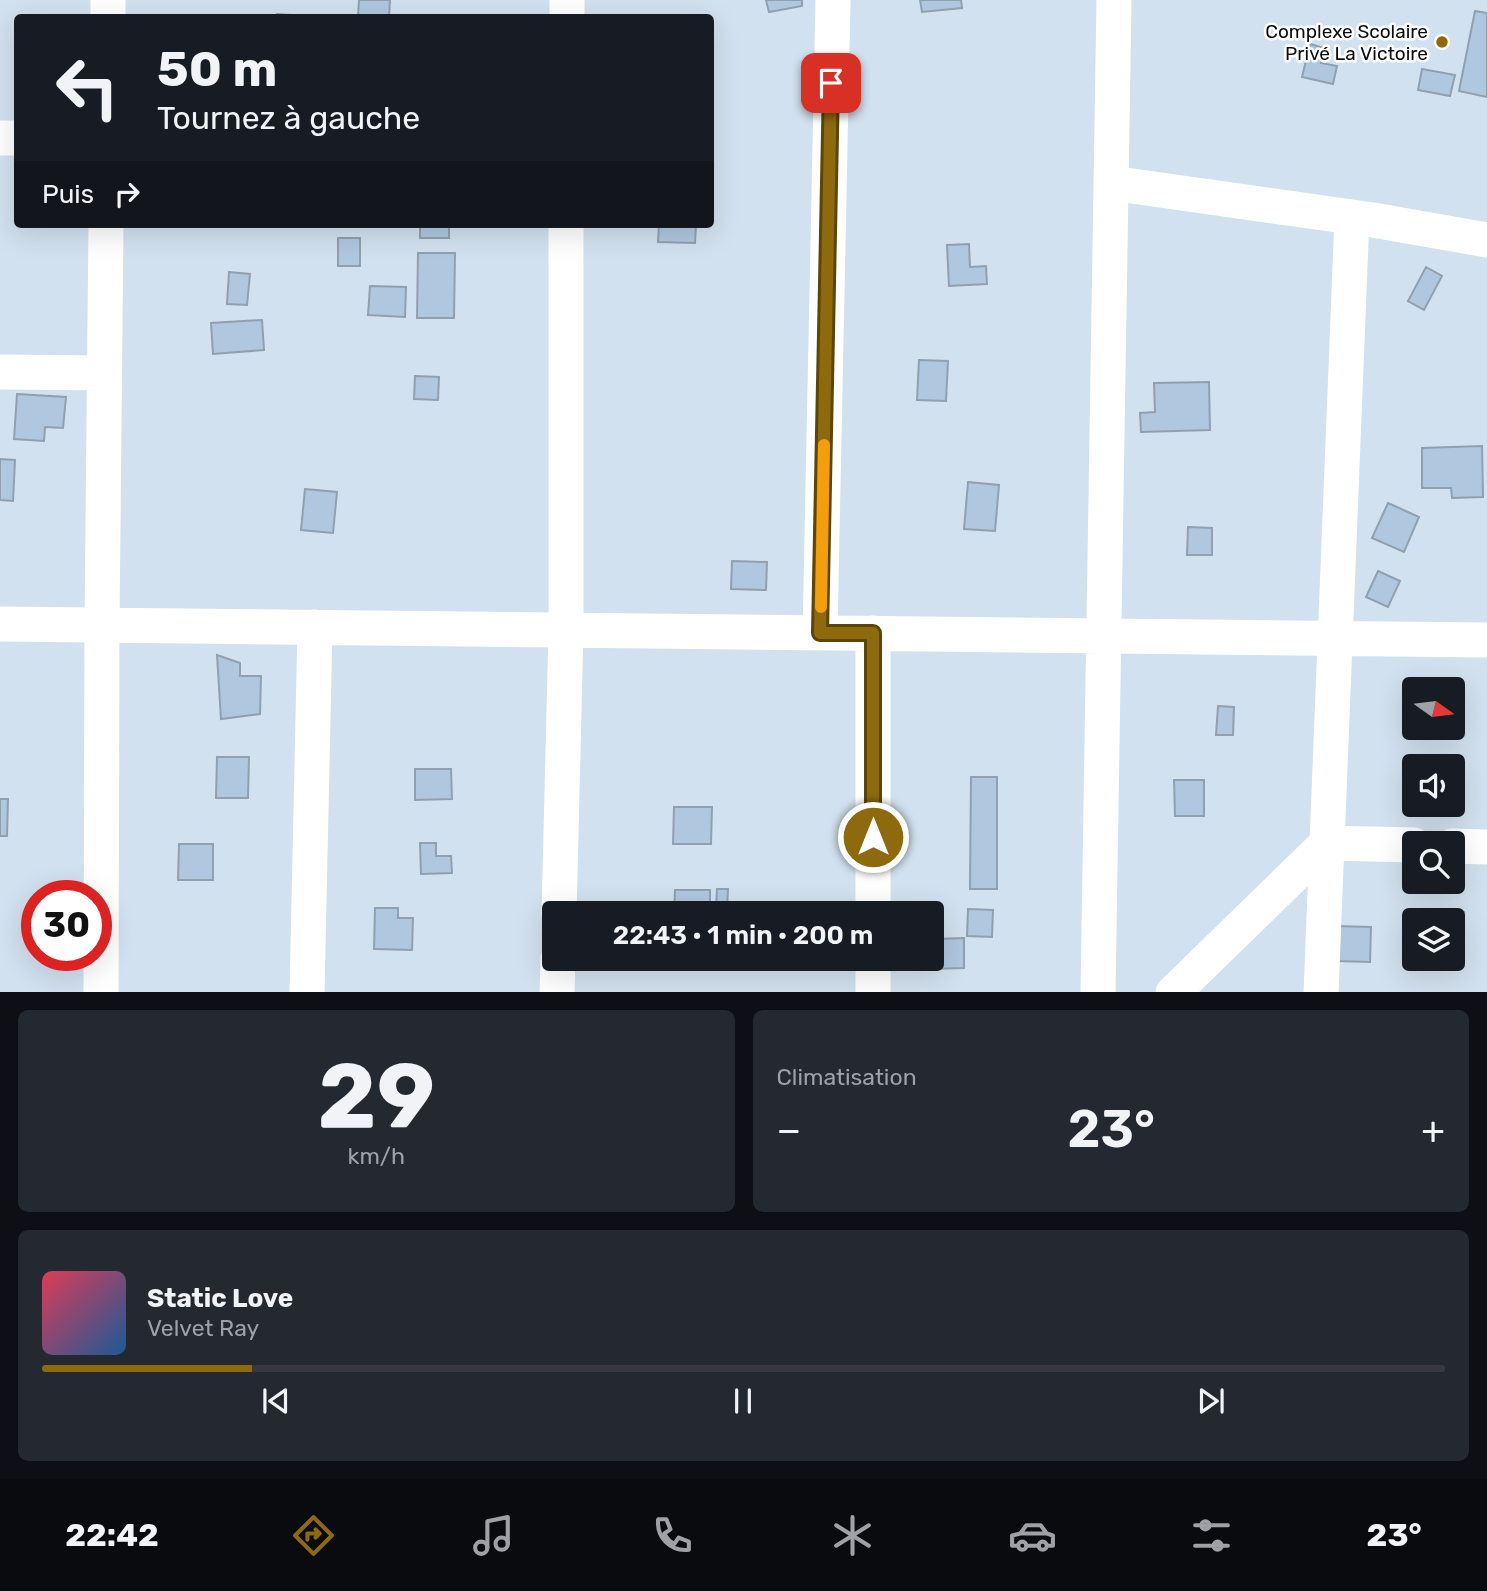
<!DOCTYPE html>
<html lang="fr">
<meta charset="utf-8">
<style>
:root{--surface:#171b24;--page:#242831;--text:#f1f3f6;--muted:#9ea1a6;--line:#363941;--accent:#8e6a0d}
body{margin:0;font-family:Rubik,sans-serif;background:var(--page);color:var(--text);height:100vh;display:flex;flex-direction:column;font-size:26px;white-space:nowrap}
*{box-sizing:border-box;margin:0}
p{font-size:23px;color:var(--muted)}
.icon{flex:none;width:38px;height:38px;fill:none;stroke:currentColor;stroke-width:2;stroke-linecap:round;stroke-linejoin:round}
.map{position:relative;height:992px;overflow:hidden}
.sheet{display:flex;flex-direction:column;gap:18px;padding:18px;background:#0d0f14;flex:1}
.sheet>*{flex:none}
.hud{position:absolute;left:14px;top:14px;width:700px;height:214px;border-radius:7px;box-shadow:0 7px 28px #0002;background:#171b24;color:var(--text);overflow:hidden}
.needle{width:46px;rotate:104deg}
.tools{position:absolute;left:1402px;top:677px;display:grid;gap:14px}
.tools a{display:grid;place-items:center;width:63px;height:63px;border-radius:7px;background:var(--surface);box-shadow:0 7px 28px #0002;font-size:35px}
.speed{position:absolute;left:21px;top:880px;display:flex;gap:14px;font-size:35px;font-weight:700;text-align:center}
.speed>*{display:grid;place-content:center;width:91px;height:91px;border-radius:50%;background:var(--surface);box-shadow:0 7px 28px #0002;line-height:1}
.speed .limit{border:10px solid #d22;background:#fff;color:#111}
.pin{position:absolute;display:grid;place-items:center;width:60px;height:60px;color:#fff;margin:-30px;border-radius:14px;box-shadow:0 4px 10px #0006}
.me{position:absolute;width:77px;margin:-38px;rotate:0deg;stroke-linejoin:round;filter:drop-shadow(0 0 5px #0008)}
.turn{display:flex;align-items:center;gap:24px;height:147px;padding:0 28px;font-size:32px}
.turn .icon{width:91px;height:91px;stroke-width:2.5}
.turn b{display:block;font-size:49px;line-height:60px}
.then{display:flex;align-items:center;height:66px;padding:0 28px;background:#0003;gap:14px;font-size:26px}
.big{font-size:52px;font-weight:600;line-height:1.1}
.sheet .widget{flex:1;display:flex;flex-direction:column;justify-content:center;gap:10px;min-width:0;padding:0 24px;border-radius:10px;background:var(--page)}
.sheet .dial{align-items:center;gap:0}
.dial b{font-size:91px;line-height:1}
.song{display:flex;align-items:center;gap:21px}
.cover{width:84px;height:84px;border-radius:10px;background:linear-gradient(135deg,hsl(350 70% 55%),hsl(210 70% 35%))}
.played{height:7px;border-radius:4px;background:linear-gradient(90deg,var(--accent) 15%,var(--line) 15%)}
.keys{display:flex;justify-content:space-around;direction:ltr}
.heat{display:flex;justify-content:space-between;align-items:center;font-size:38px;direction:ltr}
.sheet .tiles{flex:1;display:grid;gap:18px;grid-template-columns:1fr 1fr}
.widget:last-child{grid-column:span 2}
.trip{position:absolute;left:542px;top:901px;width:402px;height:70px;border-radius:7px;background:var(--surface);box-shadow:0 7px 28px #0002;font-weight:600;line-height:70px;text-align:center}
.tab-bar{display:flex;height:112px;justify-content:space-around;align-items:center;background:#090b0e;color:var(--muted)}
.tab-bar .icon{width:49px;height:49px}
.tab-bar .on{color:var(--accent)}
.tab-bar b{font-size:32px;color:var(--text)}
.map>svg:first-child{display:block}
.building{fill:#afc7df;stroke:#92a0ae;stroke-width:2}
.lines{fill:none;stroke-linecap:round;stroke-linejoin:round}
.minor{stroke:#fff;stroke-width:35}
.route-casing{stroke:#5c4508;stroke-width:18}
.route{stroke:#8e6a0d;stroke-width:12}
.slow{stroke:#f59e0b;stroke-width:12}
.poi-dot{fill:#8e6a0d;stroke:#fff;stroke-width:2.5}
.labels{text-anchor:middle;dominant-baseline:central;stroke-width:5;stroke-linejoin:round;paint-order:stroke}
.poi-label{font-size:19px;fill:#090d12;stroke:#fff;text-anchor:end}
</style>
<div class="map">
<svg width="1487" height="993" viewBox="0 0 1487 993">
<rect width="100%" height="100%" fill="#d2e1ef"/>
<path class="building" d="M359 0H390L389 18 358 17Z
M766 0H802V6L769 12Z
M920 0H961L962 8 922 12Z
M1475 11 1487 13V97L1459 91Z
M277 14 307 16V18H277Z
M1310 44 1324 48 1321 63 1337 66 1333 84 1302 77Z
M1422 69 1455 75 1450 96 1418 90Z
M420 224H449V238H420Z
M659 224H696L695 243 658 242Z
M338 238H360V266H338Z
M969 244 970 267 986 266 987 284 949 286 947 245Z
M418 253H455L454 318H417Z
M1426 267 1442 276 1424 310 1408 301Z
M229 272 250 274 247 305 227 304Z
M370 286 406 287 405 317 368 315Z
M262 320 264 350 213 354 211 323Z
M919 360 948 361 946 401 917 400Z
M415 376 439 377 438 400 414 399Z
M1209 382 1210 430 1141 432 1140 413 1155 412 1154 383Z
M17 394 66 397 63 428 45 427 44 441 14 439Z
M1482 446 1483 497 1452 498 1451 488H1422V448Z
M0 459 15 460 13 501 0 500Z
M968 482 999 485 995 531 964 529Z
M305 489 337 492 333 533 301 530Z
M1388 503 1419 517 1404 552 1372 538Z
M1188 527 1212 528V555H1187Z
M732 561 767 562 766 590 731 589Z
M1378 571 1400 581 1388 607 1366 597Z
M217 655 240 663V676H261L260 714 221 719Z
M1218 706 1234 707 1233 735H1216Z
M217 757H249L248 798H216Z
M415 769H451L452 799 415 800Z
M971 777H997V889H970Z
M1174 780H1204V816H1175Z
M0 799H8L7 836H0Z
M674 807H712L711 844H673Z
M420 843H436V856H451L452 873 421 874Z
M179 844H213V880H178Z
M717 889H728L727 909 716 908Z
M675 890H710V914H674Z
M375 908H398V918H413L412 950 374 949Z
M968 909 993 910 992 937 967 936Z
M1432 909 1464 912 1461 943 1452 942V920H1431Z
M1335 926 1371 927 1370 962 1334 961Z
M964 938V968L929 969V959H933V939Z"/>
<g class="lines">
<path class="minor" d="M108 18V0
M567 18V0
M0 138H18
M1111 183 1373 220 1487 240
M0 372 104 373
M0 624 1487 640
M820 633 833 0
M1452 846 1487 847
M559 914 566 630V224
M873 914V633
M101 993 102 624 106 224
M307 993 315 627
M557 993 558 959
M873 993V959
M1098 993 1114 0
M1173 993 1327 843 1414 845
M1321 993 1352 217"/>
</g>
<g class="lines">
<defs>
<path id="route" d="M831 83 820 633H873V837"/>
</defs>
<use href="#route" class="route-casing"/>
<use href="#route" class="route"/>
<path class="slow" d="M821 607 824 445"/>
</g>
<circle class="poi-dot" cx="1442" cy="42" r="7"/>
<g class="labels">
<g class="poi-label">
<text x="1428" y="31">Complexe Scolaire<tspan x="1428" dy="22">Privé La Victoire</tspan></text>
</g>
</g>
</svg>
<div class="tools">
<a><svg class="needle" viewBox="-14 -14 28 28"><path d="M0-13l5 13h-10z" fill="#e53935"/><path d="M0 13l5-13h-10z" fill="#9ea1a6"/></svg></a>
<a><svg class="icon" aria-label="sound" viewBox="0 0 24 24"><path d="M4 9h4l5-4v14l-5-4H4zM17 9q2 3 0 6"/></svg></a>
<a><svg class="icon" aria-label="search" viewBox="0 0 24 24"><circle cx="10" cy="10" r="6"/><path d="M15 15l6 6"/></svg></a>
<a><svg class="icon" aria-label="layers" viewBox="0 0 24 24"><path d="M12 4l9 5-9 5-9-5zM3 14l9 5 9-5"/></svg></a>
</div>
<div class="speed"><div class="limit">30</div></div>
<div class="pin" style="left:831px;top:83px;background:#d93025"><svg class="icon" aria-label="arrive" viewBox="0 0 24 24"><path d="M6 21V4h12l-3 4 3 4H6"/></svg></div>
<svg class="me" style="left:873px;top:837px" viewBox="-20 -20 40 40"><circle r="17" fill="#8e6a0d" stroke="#fff" stroke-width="3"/><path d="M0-11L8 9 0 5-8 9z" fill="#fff"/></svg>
<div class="trip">22:43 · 1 min · 200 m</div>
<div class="hud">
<div class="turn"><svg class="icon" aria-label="left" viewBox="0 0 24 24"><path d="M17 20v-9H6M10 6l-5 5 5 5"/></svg><div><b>50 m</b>Tournez à gauche</div></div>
<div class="then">Puis<svg class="icon" aria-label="right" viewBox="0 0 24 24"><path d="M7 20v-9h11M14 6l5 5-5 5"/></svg></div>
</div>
</div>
<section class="sheet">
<div class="tiles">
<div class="widget dial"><b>29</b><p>km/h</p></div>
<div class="widget"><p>Climatisation</p>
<div class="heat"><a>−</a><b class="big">23°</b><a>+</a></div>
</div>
<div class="widget">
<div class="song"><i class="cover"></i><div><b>Static Love</b><p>Velvet Ray</p></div></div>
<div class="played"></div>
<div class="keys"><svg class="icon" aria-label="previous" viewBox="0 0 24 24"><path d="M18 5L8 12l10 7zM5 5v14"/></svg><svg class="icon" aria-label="pause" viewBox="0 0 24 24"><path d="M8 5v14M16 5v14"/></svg><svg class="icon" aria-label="next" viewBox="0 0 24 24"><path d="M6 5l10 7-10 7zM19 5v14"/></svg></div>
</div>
</div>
</section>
<nav class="tab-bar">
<b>22:42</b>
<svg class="icon on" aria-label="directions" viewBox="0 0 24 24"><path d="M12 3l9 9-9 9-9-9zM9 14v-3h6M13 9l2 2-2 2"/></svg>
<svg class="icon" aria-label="music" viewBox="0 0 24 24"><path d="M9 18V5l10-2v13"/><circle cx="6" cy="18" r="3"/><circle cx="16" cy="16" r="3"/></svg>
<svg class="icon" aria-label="phone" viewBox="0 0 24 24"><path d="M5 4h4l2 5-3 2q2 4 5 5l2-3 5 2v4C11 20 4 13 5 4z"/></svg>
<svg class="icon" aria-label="climate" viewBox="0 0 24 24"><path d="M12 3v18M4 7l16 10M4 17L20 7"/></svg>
<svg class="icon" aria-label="car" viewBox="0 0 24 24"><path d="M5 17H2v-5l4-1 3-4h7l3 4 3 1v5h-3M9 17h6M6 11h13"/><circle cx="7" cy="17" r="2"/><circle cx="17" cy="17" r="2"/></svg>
<svg class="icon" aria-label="filters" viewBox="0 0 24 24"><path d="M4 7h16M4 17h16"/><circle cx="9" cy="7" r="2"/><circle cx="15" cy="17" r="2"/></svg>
<b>23°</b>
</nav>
